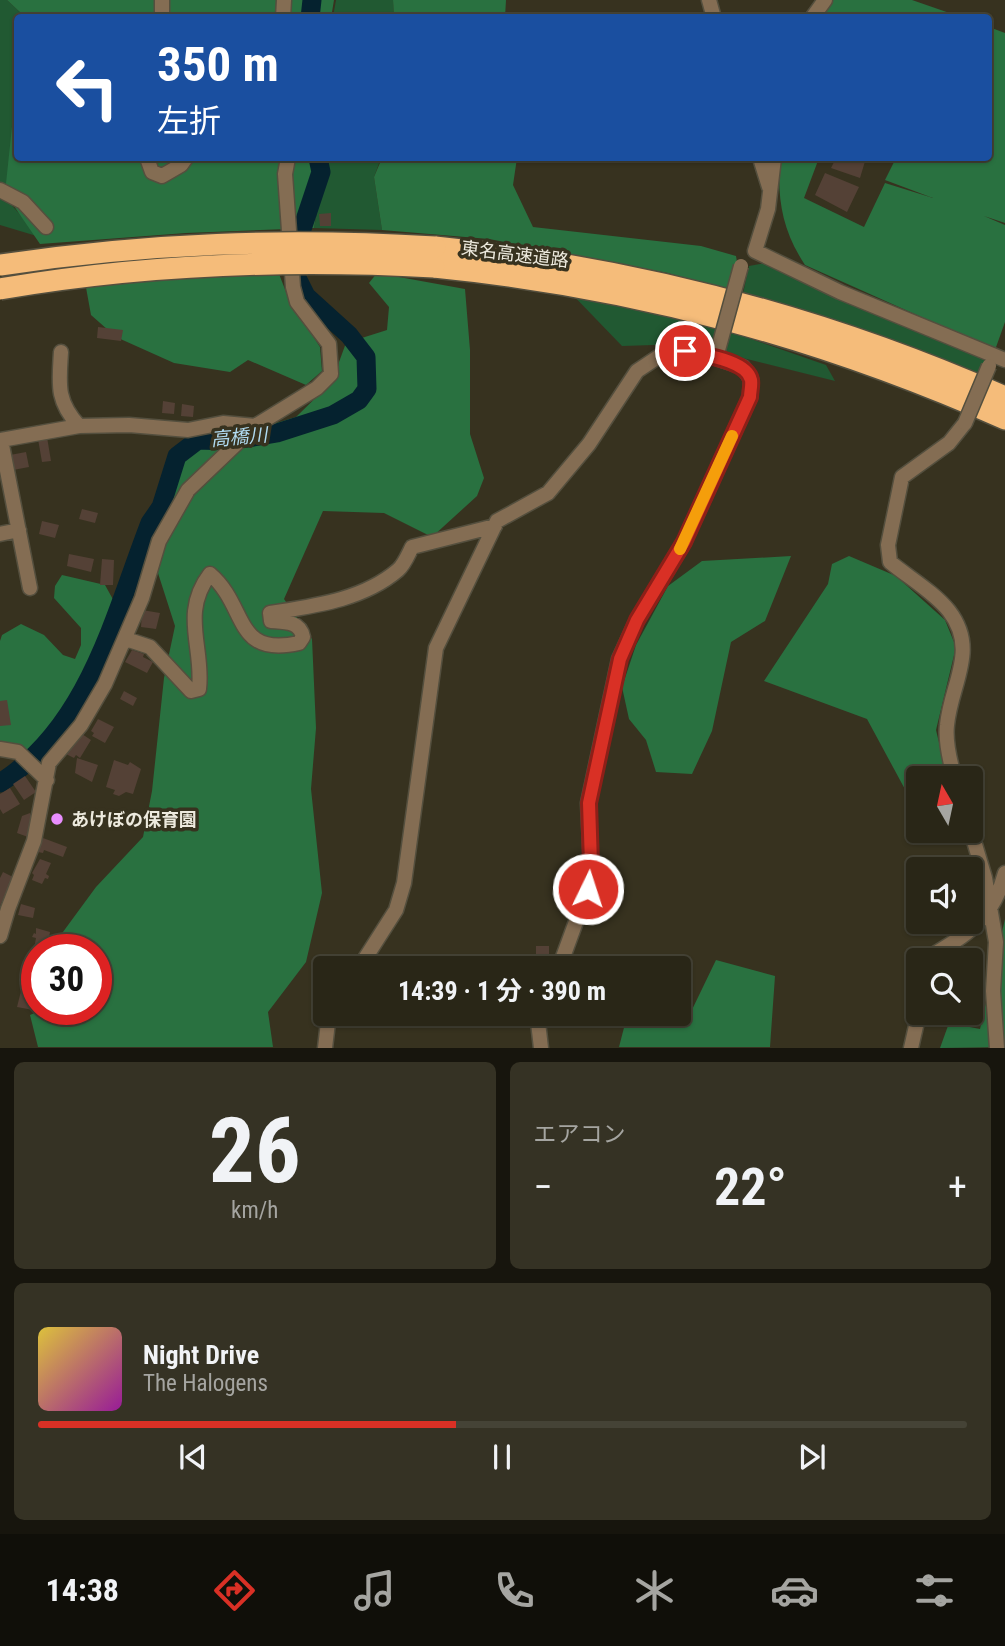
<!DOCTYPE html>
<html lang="ja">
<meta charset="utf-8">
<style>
:root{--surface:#292617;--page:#353224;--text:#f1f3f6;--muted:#a5a5a1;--line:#454336;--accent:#d93025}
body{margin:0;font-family:"Roboto Condensed","Noto Sans JP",sans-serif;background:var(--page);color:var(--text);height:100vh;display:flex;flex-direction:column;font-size:26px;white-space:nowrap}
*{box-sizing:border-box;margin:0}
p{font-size:23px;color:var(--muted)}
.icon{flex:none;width:38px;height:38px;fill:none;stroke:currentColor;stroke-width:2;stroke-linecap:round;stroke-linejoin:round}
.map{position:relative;height:1048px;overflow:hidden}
.side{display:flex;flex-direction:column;gap:14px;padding:14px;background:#17150d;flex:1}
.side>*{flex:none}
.top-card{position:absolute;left:14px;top:14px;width:978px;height:147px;border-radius:7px;box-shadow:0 2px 5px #0004,0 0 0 2px var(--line);background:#1a4fa0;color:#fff;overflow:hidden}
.needle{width:46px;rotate:351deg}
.tools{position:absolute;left:906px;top:766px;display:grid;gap:14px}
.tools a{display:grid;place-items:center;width:77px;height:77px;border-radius:7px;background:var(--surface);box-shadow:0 2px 5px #0004,0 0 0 2px var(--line);font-size:35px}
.speed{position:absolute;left:21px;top:934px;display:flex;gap:14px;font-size:35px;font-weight:700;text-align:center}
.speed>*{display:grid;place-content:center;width:91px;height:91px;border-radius:50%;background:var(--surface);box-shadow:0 2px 5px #0004,0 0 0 2px var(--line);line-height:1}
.speed .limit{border:10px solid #d22;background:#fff;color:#111}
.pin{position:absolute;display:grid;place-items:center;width:60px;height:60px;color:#fff;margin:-30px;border:4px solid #fff;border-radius:50%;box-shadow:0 2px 7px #0007}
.me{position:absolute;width:77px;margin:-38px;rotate:4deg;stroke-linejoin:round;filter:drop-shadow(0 0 5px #0008)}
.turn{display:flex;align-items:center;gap:24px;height:147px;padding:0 28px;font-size:32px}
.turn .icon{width:91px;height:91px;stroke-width:2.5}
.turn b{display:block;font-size:49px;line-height:60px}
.big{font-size:52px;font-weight:700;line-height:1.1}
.side .card{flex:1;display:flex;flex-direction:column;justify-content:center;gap:10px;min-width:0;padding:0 24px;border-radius:10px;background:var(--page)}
.side .dial{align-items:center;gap:0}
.dial b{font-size:91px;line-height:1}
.song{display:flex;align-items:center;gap:21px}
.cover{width:84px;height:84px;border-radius:10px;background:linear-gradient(135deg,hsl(50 70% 55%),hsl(300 70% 35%))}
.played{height:7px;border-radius:4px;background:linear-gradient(90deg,var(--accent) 45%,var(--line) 45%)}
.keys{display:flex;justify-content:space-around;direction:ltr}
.heat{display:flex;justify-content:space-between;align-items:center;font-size:38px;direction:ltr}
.side .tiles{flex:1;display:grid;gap:14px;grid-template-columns:1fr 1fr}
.card:last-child{grid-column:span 2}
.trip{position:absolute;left:313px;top:956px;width:378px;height:70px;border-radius:7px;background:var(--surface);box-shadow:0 2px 5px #0004,0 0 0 2px var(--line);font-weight:700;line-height:70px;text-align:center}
.dock{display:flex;height:112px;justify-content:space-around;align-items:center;background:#100f09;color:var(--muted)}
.dock .icon{width:49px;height:49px}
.dock .current{color:var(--accent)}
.dock b{font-size:32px;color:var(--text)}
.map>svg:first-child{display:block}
.green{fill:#215932}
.forest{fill:#297140}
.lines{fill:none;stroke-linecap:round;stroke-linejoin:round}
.river{stroke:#05222f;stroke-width:19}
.building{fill:#544136}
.minor-casing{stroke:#544f3e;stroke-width:17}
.highway-casing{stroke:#544f3e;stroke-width:24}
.minor{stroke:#846d53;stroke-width:14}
.highway{stroke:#f5bc7a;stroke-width:21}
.minor-bridge-casing{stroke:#544f3e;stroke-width:17;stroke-linecap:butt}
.highway-bridge-casing{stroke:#544f3e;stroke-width:24;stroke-linecap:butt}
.minor-bridge{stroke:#846d53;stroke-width:14}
.highway-bridge{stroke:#f5bc7a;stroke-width:21}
.route-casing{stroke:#8d1f18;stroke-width:18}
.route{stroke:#d93025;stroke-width:12}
.slow{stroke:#f59e0b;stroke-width:12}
.poi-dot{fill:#e98efe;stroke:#37321f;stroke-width:2.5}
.labels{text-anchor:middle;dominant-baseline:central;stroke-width:7;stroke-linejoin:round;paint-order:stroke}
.street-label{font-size:18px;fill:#edeade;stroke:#37321f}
.poi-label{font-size:18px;font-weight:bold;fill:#edeade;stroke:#37321f;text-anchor:start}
.water-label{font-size:19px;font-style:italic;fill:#b0daf1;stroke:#37321f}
</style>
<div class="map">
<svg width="1005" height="1048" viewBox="0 0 1005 1048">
<rect width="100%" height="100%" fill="#37321f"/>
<path class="green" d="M0 0H7L22 14V17L18 18 17 78 8 201 40 237 0 225Z
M336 0H393L394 17H333Z
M327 158H381L374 177 382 230 314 228Z
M765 263 831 295 986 357 975 383 742 298 749 266Z
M568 290 711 325 826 365 835 381 686 344 622 346Z"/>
<path class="forest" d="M7 0H334L331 18 22 17V14Z
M393 0H506L505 17H394Z
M833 0H912L961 17 821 18Z
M989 27 1005 33V223L984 216 1005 225V322L995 350 805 265C782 230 777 199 780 158H819L804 198 864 227 885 183 933 198 885 180 896 158H989Z
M17 79 18 158H325L314 228 186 233 40 244 5 193Z
M382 158H517L513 185 533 227 701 246 736 256 737 262 727 291 668 273 489 239 382 230 374 177Z
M377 273 465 289 470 350V434L484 478 477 496 432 537 384 513 323 511 284 599 312 639 316 728 311 789 322 893 306 962 268 1012 273 1047H38L30 1015 41 1010H96V950H59L60 936 96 887 143 837 152 791 164 678 175 626 148 542 186 451 296 417 339 375V362L346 343 387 330 389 307 369 283Z
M279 274 288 297 320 347 322 371 306 385 248 360 230 372 174 363 116 337 91 315 85 282Z
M791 556 765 621 731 642 712 731 692 774 656 772 646 740 629 719 622 687 636 645 668 586 702 561Z
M849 556 896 576 945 620 956 647 936 730 946 772 933 779H919V786L907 793 867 719 764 681 828 584 832 564Z
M62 575 105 585 115 603 101 663 72 719 42 759 31 758 0 747V641L2 635 21 624 44 635 63 655 75 659 81 645V628L54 598 55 586Z
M1005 919V1047L940 1048 949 1023 980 1029Z
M716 960 775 976 770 1047H619L627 1016 688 1018Z"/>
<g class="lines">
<path class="river" d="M310 18 312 0
M0 783C89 726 114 616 150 523L161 507 177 456 198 440 229 441 277 433 333 415 359 400 367 389 366 357 349 335 306 296 296 276 300 235 321 172 318 158"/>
</g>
<path class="building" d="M836 158H866L860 178 831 168Z
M825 173 859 187 847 212 815 195Z
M331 213V226H320L319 214Z
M98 327 123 330 121 341 97 338Z
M163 401 175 403 174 414 162 413Z
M182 404 194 406 193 417 181 416Z
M47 437 51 461 42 462 38 439Z
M26 452 29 467 13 470 10 455Z
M82 509 98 513 95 523 79 519Z
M42 521 59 525 55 538 39 534Z
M69 554 94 559 91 572 67 566Z
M102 559 114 560 113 585H100Z
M142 610 160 613 156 629 141 627Z
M132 650 144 654 143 657 153 662 147 673 125 662Z
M124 691 137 698 133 706 120 699Z
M7 700 11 725 0 726V701Z
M98 719 114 727 105 743 92 736 94 733 91 731Z
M79 732 91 740 80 758 76 755 74 758 66 754Z
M77 758 98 765 92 782 75 773Z
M114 760 128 765 130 762 141 769 133 794 126 792 119 796 113 794 115 790 106 787Z
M25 776 36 792 24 800 13 784Z
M10 788 20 804 3 814 0 809V794Z
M30 813 33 821 28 837 17 833 22 816Z
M43 838 67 847 63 857 44 850 43 853 38 852Z
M40 859 51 863 46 874 49 876 48 879 45 878 42 884 32 880 34 875 32 873Z
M3 872 13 877 0 906V878Z
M21 904 35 908 33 918 18 915Z
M36 928 50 932 49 938 54 939 51 950 34 949 36 938 32 937 34 933 36 934Z
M536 946H549V961H536Z
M26 967 37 968V980L24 979Z
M33 982H37L33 1010 17 1007 22 987 32 988Z"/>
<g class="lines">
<defs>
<path id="minor" d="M709 0 714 18
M162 18V0
M283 18 284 0
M812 18 825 0
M147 158 152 172 162 176 181 165 186 158
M760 158 769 187
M774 158 768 209 755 251 840 292 1005 360
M0 190 23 202 46 227
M61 352C59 384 56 401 79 426L129 425 188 430 223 423 255 426
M0 534 19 530
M30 588 1 440 79 426
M126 639 150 647 191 691 199 689C204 648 180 613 210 574 248 606 233 658 299 643L303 637C300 621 285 622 271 621L270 613C314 606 363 600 398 570 404 565 408 555 412 547L495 526
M0 749 18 752 47 780
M955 779C950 762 945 742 947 725 951 683 979 650 949 611 934 592 908 577 890 562L888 545 902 477 949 443 965 423
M971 831 985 878 996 942 993 991 997 1048
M0 936 8 909 34 841 49 763 81 725 105 684 142 598 159 541 188 490 255 426 317 388 331 374 329 344 297 302 293 287 285 174 288 158
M934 961 936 953C972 932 994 915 1005 873
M359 968 396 910 404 883 436 648 497 521 548 493 589 444 637 371 658 357 685 351 716 358 743 367 751 379 750 397 684 542 637 620 619 659 588 803 591 864 588 889 559 968
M325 1048 328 1022 333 1013
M541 1048 538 1022 542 1013
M911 1048 919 1013"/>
<path id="highway" d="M435 247C631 267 824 317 1005 397
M434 267C635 287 820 337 1005 419"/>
</defs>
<use href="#minor" class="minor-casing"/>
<use href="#highway" class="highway-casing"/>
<use href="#minor" class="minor"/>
<use href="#highway" class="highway"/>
<defs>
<path id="minor-bridge" d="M718 350 741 266
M965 423 989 366"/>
<path id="highway-bridge" d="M0 265C148 243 286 238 435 247
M0 289C145 264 288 259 434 267"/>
</defs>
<use href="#minor-bridge" class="minor-bridge-casing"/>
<use href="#highway-bridge" class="highway-bridge-casing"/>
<use href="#minor-bridge" class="minor-bridge"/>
<use href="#highway-bridge" class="highway-bridge"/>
</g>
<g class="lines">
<defs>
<path id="route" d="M588 889 591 864 589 803 620 659 637 620 684 542 750 397C750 392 752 385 751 380 747 360 703 355 685 351"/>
</defs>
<use href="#route" class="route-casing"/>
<use href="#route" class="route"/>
<path class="slow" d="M680 549 732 436"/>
</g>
<circle class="poi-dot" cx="57" cy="819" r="7"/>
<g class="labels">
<g class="street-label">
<text transform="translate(515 254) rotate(7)">東名高速道路</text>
</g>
<g class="poi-label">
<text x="71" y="819">あけぼの保育園</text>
</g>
<g class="water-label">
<text transform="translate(239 437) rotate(-5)">高橋川</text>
</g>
</g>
</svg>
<div class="tools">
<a><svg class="needle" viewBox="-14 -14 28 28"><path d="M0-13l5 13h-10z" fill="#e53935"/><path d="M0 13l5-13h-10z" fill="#a5a5a1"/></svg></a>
<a><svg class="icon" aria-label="sound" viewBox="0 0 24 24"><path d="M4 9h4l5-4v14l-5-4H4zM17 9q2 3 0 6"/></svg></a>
<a><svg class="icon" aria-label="search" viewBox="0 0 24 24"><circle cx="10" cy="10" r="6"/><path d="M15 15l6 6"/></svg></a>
</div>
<div class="speed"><div class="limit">30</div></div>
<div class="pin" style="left:685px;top:351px;background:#d93025"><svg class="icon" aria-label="arrive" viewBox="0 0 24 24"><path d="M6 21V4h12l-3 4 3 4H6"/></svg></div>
<svg class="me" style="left:588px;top:889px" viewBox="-20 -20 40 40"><circle r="17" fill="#d93025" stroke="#fff" stroke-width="3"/><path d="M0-11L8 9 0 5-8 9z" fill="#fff"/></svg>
<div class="trip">14:39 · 1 分 · 390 m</div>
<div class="top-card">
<div class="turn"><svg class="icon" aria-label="left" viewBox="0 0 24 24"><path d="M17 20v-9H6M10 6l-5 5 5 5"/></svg><div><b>350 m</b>左折</div></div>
</div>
</div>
<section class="side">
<div class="tiles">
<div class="card dial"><b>26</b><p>km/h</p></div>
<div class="card"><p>エアコン</p>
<div class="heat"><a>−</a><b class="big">22°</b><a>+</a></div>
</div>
<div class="card">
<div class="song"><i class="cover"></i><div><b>Night Drive</b><p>The Halogens</p></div></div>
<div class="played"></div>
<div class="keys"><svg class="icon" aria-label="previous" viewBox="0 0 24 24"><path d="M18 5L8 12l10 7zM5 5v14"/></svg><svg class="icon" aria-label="pause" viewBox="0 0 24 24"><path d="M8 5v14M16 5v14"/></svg><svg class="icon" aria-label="next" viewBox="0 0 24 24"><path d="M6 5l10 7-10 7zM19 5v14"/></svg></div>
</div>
</div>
</section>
<nav class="dock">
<b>14:38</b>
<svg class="icon current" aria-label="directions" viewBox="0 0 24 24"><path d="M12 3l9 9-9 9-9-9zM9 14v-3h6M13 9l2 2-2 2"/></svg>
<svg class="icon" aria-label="music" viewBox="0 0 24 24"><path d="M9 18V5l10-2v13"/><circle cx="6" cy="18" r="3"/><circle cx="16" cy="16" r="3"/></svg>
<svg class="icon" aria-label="phone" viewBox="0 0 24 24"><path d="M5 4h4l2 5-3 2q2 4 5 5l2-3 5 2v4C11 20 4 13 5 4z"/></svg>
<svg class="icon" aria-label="climate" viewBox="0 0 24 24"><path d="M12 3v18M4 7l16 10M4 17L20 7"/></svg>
<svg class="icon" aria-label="car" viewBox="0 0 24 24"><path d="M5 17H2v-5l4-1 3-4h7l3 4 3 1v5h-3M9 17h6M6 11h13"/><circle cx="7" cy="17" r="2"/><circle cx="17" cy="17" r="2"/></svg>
<svg class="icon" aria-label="filters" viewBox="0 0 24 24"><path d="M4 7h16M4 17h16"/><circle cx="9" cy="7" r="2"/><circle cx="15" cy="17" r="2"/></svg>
</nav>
